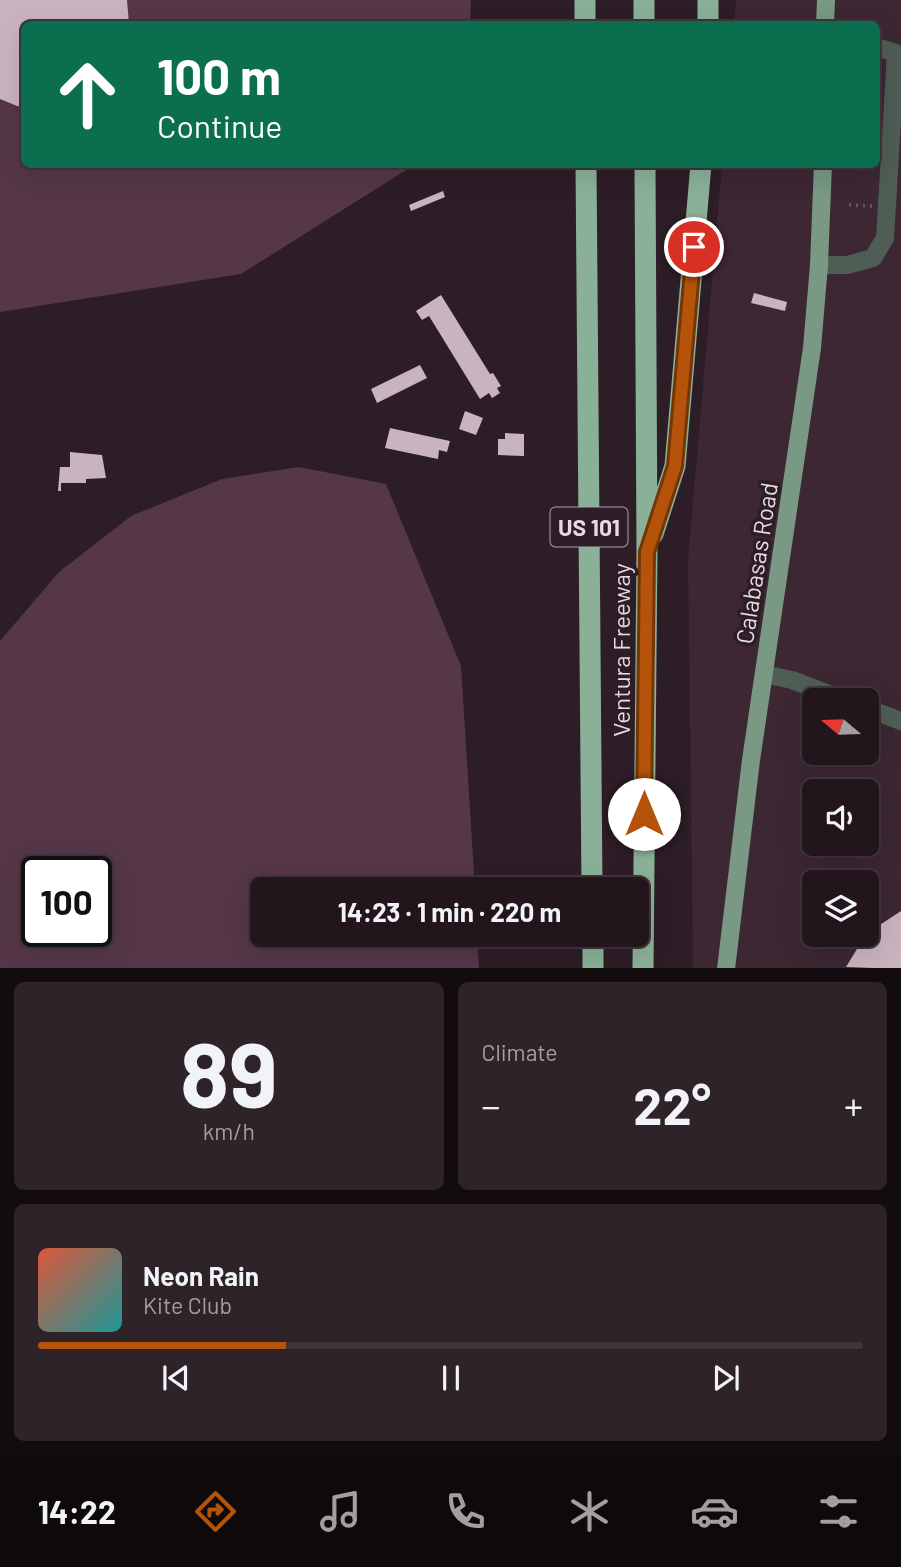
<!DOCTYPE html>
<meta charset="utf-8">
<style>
:root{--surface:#22161c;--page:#2e2329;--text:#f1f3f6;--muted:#a29fa3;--line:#3f353b;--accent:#b45309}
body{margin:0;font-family:Barlow,sans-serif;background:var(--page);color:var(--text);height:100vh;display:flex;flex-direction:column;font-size:26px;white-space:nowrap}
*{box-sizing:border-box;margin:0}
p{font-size:23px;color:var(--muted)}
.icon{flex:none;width:38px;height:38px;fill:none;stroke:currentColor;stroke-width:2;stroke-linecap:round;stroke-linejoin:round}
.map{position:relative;height:968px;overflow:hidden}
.sheet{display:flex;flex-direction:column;gap:14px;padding:14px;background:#130c0f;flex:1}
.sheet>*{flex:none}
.banner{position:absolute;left:21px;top:21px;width:859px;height:147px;border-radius:10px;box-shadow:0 7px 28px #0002,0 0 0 2px var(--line);background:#0b6e4f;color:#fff;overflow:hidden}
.needle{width:46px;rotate:289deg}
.buttons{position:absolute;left:802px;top:688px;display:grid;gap:14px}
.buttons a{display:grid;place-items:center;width:77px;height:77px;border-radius:10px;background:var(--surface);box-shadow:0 7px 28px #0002,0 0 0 2px var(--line);font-size:35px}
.speed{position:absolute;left:21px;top:856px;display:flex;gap:14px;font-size:35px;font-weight:700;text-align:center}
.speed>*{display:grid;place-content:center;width:91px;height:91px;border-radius:50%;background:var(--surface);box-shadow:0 7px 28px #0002,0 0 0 2px var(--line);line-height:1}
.speed .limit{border:4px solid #111;border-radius:10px;background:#fff;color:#111}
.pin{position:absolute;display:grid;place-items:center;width:60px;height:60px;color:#fff;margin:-30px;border:4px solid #fff;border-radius:50%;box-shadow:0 2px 7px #0007}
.me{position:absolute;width:77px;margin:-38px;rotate:0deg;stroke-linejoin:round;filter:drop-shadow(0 0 5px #0008)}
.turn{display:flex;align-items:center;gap:24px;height:147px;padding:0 21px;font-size:32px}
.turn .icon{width:91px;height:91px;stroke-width:2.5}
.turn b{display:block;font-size:49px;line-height:60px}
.big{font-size:52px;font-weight:700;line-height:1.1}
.sheet .widget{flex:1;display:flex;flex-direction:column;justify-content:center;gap:10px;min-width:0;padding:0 24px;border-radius:10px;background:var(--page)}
.sheet .dial{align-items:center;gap:0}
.dial b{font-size:91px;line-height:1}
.song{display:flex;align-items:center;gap:21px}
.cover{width:84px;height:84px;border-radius:10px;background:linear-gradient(135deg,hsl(10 70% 55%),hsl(180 70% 35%))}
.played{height:7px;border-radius:4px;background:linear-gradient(90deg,var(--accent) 30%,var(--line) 30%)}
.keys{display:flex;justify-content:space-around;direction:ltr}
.heat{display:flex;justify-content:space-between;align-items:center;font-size:38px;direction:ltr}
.sheet .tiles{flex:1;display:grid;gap:14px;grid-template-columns:1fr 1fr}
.widget:last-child{grid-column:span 2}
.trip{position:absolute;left:250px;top:877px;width:399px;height:70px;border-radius:10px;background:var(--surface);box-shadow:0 7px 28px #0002,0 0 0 2px var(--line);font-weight:700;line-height:70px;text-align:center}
.dock{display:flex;height:112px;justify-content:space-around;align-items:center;background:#0e090b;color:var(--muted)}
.dock .icon{width:49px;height:49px}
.dock .on{color:var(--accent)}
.dock b{font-size:32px;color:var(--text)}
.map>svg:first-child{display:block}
.built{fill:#3c2733;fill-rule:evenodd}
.green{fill:#553748;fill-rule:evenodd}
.building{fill:#c9b3bf}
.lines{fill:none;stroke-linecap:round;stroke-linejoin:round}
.path{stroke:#695a62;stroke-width:3.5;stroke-dasharray:2 5;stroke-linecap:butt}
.minor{stroke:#4f5e54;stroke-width:18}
.major{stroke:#799984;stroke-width:18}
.highway{stroke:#8ab198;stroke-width:21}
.route-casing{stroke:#753606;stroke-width:18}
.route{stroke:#b45309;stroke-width:12}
.labels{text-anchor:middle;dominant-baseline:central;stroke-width:7;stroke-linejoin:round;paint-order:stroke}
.shield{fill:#2d1d26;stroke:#aea2a8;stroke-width:2}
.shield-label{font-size:23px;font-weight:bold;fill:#e6dbe0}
.street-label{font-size:24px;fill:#e6dbe0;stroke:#2d1d26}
</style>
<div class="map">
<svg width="901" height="969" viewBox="0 0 901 969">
<rect width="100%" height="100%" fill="#2d1d26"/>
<path class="built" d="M736 0H901V968H693L688 560 722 165 877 164V24H734ZM814 700H866V752H814ZM814 791H866V844H814ZM814 882H866V934H814Z"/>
<path class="green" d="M0 0H471L470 24H24V164L414 165 241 274 0 312Z
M299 467 386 484 461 666 475 889H262V934L477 935 479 968H0V641L59 572 131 516 222 479ZM37 872H96V931H37Z"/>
<path class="building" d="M0 0H127L129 24H24V107L17 106 0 99Z
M443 191 445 197 411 211 409 205Z
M754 293 787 302 785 311 751 303Z
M441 295 490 374 493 373 501 386 497 388 500 393 492 398 489 393 480 399 429 316 422 320 416 311Z
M420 365 427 378 377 403 371 389Z
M465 411 483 418 476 435 459 429Z
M390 428 450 441 447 452 439 450 438 459 385 448Z
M505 433 524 434V456L498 455V439H505Z
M70 452 102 455 106 478 86 479V483H61V491H58L60 467H70Z
M901 911V969L846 967 866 934Z"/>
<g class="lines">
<path class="path" d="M849 205 872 206"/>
<path class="minor" d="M819 265H847L873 258 885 238 896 53 877 47
M764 674 792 680 844 700
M866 708 901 721"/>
<path class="major" d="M825 24 826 0
M726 969 751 760 812 348 819 265 823 164"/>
<path class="highway" d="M585 0V24
M644 0V24
M708 24V0
M586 164 592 889
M653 534 675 466 701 164
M593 934V969
M643 969 647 552 645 164"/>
</g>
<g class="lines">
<defs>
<path id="route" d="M644 814 647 552 675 466 694 247"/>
</defs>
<use href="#route" class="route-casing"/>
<use href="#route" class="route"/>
</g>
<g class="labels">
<rect class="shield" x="550.5" y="507.5" width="77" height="39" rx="5"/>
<g class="shield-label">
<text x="589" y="527">US 101</text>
</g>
<g class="street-label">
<text transform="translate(756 563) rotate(-81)">Calabasas Road</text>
<text transform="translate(620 650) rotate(-90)">Ventura Freeway</text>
</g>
</g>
</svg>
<div class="buttons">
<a><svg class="needle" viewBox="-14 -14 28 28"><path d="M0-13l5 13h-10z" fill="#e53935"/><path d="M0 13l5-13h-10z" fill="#a29fa3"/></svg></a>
<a><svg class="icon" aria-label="sound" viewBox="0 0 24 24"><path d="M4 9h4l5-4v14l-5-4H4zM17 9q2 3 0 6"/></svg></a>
<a><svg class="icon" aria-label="layers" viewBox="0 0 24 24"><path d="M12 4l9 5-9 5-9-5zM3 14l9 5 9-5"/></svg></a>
</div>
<div class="speed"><div class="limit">100</div></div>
<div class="pin" style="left:694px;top:247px;background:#d93025"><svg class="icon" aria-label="arrive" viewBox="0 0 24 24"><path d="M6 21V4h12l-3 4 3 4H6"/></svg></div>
<svg class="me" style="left:644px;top:814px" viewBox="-20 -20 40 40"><circle r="19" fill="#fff"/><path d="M0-13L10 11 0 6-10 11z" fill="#b45309"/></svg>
<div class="trip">14:23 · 1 min · 220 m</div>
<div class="banner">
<div class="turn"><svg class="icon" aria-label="ahead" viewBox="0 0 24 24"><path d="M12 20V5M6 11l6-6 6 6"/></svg><div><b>100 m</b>Continue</div></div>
</div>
</div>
<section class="sheet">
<div class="tiles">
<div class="widget dial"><b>89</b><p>km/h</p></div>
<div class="widget"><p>Climate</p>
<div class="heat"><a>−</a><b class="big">22°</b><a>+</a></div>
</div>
<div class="widget">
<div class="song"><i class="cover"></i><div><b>Neon Rain</b><p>Kite Club</p></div></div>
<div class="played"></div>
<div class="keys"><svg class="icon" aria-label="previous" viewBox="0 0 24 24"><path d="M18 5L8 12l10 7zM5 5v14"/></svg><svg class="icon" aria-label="pause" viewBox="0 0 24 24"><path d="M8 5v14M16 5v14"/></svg><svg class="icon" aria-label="next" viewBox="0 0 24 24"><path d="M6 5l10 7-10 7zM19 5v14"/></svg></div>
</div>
</div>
</section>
<nav class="dock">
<b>14:22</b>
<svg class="icon on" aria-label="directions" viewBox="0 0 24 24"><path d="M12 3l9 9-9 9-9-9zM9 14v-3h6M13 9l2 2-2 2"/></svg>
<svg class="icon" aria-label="music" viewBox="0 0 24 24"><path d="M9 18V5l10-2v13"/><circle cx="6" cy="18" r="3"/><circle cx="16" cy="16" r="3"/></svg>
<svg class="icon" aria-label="phone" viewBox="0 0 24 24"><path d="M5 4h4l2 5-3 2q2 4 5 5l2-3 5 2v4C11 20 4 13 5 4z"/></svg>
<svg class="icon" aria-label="climate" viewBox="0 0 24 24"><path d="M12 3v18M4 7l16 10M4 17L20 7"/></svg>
<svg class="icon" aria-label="car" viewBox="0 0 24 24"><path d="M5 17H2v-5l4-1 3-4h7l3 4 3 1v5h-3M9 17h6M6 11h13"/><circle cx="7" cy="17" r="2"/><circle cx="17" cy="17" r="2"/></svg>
<svg class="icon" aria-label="filters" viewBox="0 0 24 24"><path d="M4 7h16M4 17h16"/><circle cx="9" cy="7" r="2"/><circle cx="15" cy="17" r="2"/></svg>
</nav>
